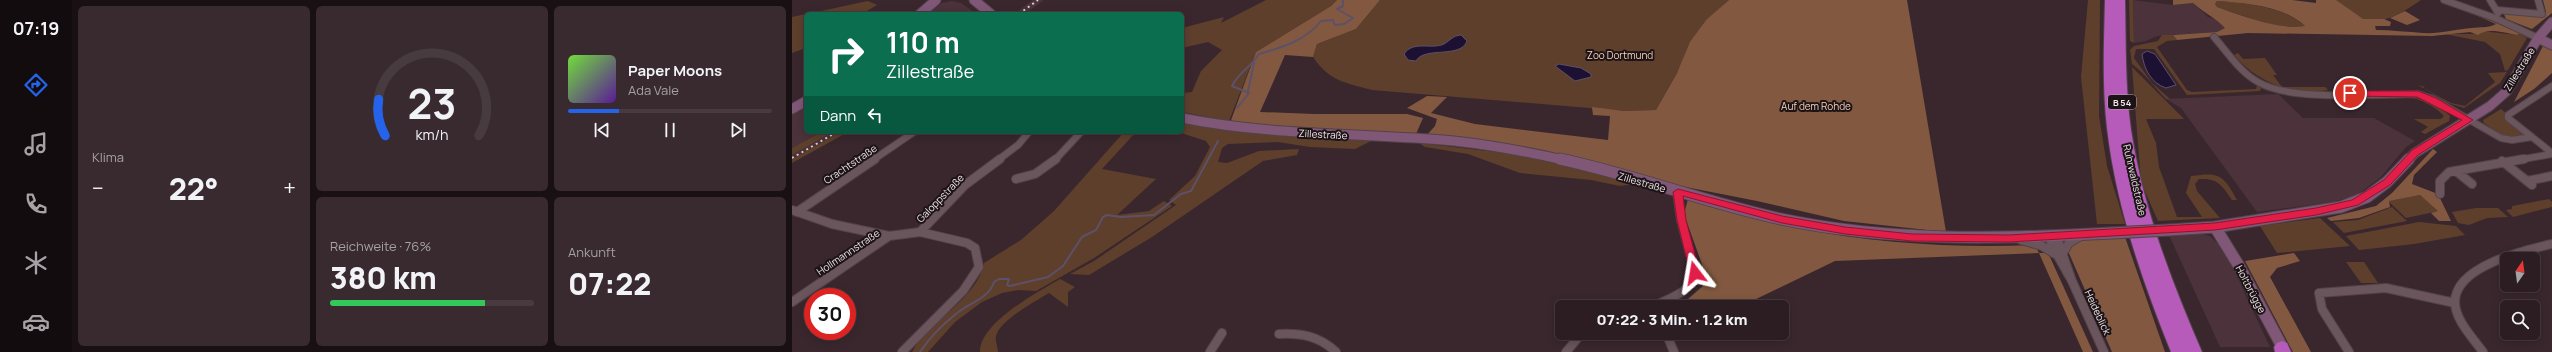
<!DOCTYPE html>
<html lang="de">
<meta charset="utf-8">
<style>
:root{--surface:#2c1d22;--page:#382a2f;--text:#f1f3f6;--muted:#a6a2a5;--line:#483b40;--accent:#2563eb}
body{margin:0;font-family:Manrope,sans-serif;background:var(--page);color:var(--text);height:100vh;display:flex;flex-direction:column;font-size:15px;white-space:nowrap}
*{box-sizing:border-box;margin:0}
p{font-size:13px;color:var(--muted)}
.icon{flex:none;width:22px;height:22px;fill:none;stroke:currentColor;stroke-width:2;stroke-linecap:round;stroke-linejoin:round}
.map{position:relative;flex:1;overflow:hidden}
.panel{display:flex;flex-direction:column;gap:6px;padding:6px;background:#181013;width:720px}
.panel>*{flex:none}
.guide{position:absolute;left:12px;top:12px;width:380px;height:122px;border-radius:6px;box-shadow:0 2px 10px #0003,0 0 0 1px var(--line);background:#0b6e4f;color:#fff;overflow:hidden}
.needle{width:26px;rotate:14deg}
.buttons{position:absolute;left:1708px;top:252px;display:grid;gap:8px}
.buttons a{display:grid;place-items:center;width:40px;height:40px;border-radius:6px;background:var(--surface);box-shadow:0 2px 10px #0003,0 0 0 1px var(--line);font-size:20px}
.speed{position:absolute;left:12px;top:288px;display:flex;gap:8px;font-size:20px;font-weight:700;text-align:center}
.speed>*{display:grid;place-content:center;width:52px;height:52px;border-radius:50%;background:var(--surface);box-shadow:0 2px 10px #0003,0 0 0 1px var(--line);line-height:1}
.speed .limit{border:6px solid #d22;background:#fff;color:#111}
.pin{position:absolute;display:grid;place-items:center;width:34px;height:34px;color:#fff;margin:-17px;border:2px solid #fff;border-radius:50%;box-shadow:0 1px 4px #0007}
.me{position:absolute;width:44px;margin:-22px;rotate:346deg;stroke-linejoin:round;filter:drop-shadow(0 0 3px #0008)}
.turn{display:flex;align-items:center;gap:14px;height:84px;padding:0 16px;font-size:18px}
.turn .icon{width:52px;height:52px;stroke-width:2.5}
.turn b{display:block;font-size:28px;line-height:34px}
.then{display:flex;align-items:center;height:38px;padding:0 16px;background:#0003;gap:8px;font-size:15px}
.big{font-size:30px;font-weight:800;line-height:1.1}
.panel .widget{flex:1;display:flex;flex-direction:column;justify-content:center;gap:6px;min-width:0;padding:0 14px;border-radius:6px;background:var(--page)}
.panel .dial{align-items:center;gap:0}
.dial svg{height:104px;overflow:visible;fill:none;stroke:var(--line);stroke-width:7;stroke-linecap:round;text-anchor:middle}
.dial text{fill:var(--text);stroke:none}
.song{display:flex;align-items:center;gap:12px}
.cover{width:48px;height:48px;border-radius:6px;background:linear-gradient(135deg,hsl(100 70% 55%),hsl(270 70% 35%))}
.played{height:4px;border-radius:2px;background:linear-gradient(90deg,var(--accent) 25%,var(--line) 25%)}
.keys{display:flex;justify-content:space-around;direction:ltr}
.heat{display:flex;justify-content:space-between;align-items:center;font-size:22px;direction:ltr}
.charge{height:6px;border-radius:3px;background:linear-gradient(90deg,#34c759 76%,var(--line) 0)}
.panel .tiles{flex:1;display:grid;gap:6px;grid-template-columns:repeat(3,1fr)}
.widget:first-child{grid-row:span 2}
.trip{position:absolute;left:763px;top:300px;width:234px;height:40px;border-radius:6px;background:var(--surface);box-shadow:0 2px 10px #0003,0 0 0 1px var(--line);font-weight:800;line-height:40px;text-align:center}
main{display:flex;flex:1;min-height:0}
.tab-bar{display:flex;flex-direction:column;width:72px;justify-content:space-around;align-items:center;background:#120c0e;color:var(--muted)}
.tab-bar .icon{width:28px;height:28px}
.tab-bar .active{color:var(--accent)}
.tab-bar b{font-size:18px;color:var(--text)}
.map>svg:first-child{display:block}
.built{fill:#4b323b}
.green{fill:#5d3f2c}
.forest{fill:#825940;fill-rule:evenodd}
.water{fill:#1d1133;stroke:#5d5069}
.lines{fill:none;stroke-linecap:round;stroke-linejoin:round}
.stream{stroke:#5d5069;stroke-width:2}
.street-far1-casing{stroke:#524348;stroke-width:8}
.street-casing{stroke:#524348;stroke-width:10}
.secondary-far1-casing{stroke:#524348;stroke-width:11}
.secondary-casing{stroke:#524348;stroke-width:13}
.highway-casing{stroke:#524348;stroke-width:2}
.street-far1{stroke:#6a555c;stroke-width:6}
.street{stroke:#6a555c;stroke-width:8}
.secondary-far1{stroke:#815778;stroke-width:9}
.secondary{stroke:#815778;stroke-width:11}
.highway{fill:#b65bb9;fill-rule:evenodd}
.rail{stroke:#ddcfd3;stroke-width:2;stroke-dasharray:2 3.5;stroke-linecap:butt}
.secondary-bridge-casing{stroke:#524348;stroke-width:13;stroke-linecap:butt}
.secondary-bridge{stroke:#815778;stroke-width:11}
.route{fill:#e11d48;stroke:#92132f}
.labels{text-anchor:middle;dominant-baseline:central;stroke-width:4;stroke-linejoin:round;paint-order:stroke}
.shield{fill:#1b1316;stroke:#b1a5a9;stroke-width:1}
.shield-label{font-size:9px;font-weight:bold;fill:#f1e4e8}
.park-label{font-size:10px;fill:#fcd2b9;stroke:#1b1316}
.street-label{font-size:10px;fill:#f1e4e8;stroke:#1b1316}
</style>
<main>
<nav class="tab-bar">
<b>07:19</b>
<svg class="icon active" aria-label="directions" viewBox="0 0 24 24"><path d="M12 3l9 9-9 9-9-9zM9 14v-3h6M13 9l2 2-2 2"/></svg>
<svg class="icon" aria-label="music" viewBox="0 0 24 24"><path d="M9 18V5l10-2v13"/><circle cx="6" cy="18" r="3"/><circle cx="16" cy="16" r="3"/></svg>
<svg class="icon" aria-label="phone" viewBox="0 0 24 24"><path d="M5 4h4l2 5-3 2q2 4 5 5l2-3 5 2v4C11 20 4 13 5 4z"/></svg>
<svg class="icon" aria-label="climate" viewBox="0 0 24 24"><path d="M12 3v18M4 7l16 10M4 17L20 7"/></svg>
<svg class="icon" aria-label="car" viewBox="0 0 24 24"><path d="M5 17H2v-5l4-1 3-4h7l3 4 3 1v5h-3M9 17h6M6 11h13"/><circle cx="7" cy="17" r="2"/><circle cx="17" cy="17" r="2"/></svg>
</nav>
<section class="panel">
<div class="tiles">
<div class="widget"><p>Klima</p>
<div class="heat"><a>−</a><b class="big">22°</b><a>+</a></div>
</div>
<div class="widget dial"><svg viewBox="0 0 100 80">
<path d="M14 69A42 42 0 1 1 86 69"/>
<path d="M14 69A42 42 0 0 1 9 41" stroke="#2563eb"/>
<text x="50" y="56" font-size="32" font-weight="700">23</text>
<text x="50" y="72" font-size="11">km/h</text>
</svg></div>
<div class="widget">
<div class="song"><i class="cover"></i><div><b>Paper Moons</b><p>Ada Vale</p></div></div>
<div class="played"></div>
<div class="keys"><svg class="icon" aria-label="previous" viewBox="0 0 24 24"><path d="M18 5L8 12l10 7zM5 5v14"/></svg><svg class="icon" aria-label="pause" viewBox="0 0 24 24"><path d="M8 5v14M16 5v14"/></svg><svg class="icon" aria-label="next" viewBox="0 0 24 24"><path d="M6 5l10 7-10 7zM19 5v14"/></svg></div>
</div>
<div class="widget"><p>Reichweite · 76%</p><b class="big">380 km</b><div class="charge"></div></div>
<div class="widget"><p>Ankunft</p><b class="big">07:22</b></div>
</div>
</section>
<div class="map">
<svg width="1760" height="352" viewBox="0 0 1760 352">
<rect width="100%" height="100%" fill="#3a272e"/>
<path class="built" d="M241 0H252L233 14H222Z
M1341 0 1381 5 1401 3 1416 17 1425 19 1433 28 1425 32 1365 36 1354 41 1342 43Z
M160 1 169 3 185 14H136L150 3Z
M1486 94 1511 118H1582L1623 141 1614 147 1589 177 1564 196 1540 202 1465 212 1389 108 1374 99Z
M14 106V132H29L0 148V113Z
M41 132H48L0 159V155Z
M1407 233 1418 236 1425 243 1439 264 1478 347H1428L1377 235Z"/>
<path class="green" d="M474 0H545L539 6 464 52 437 121 390 112V93L400 92 409 71 430 50 416 42 390 48V28L432 17 429 23Z
M588 0H937L915 19 864 110 833 111 580 90C554 83 537 81 521 57L525 44 564 29Z
M1296 0H1308L1307 116 1315 166 1333 224H1305L1289 77Z
M1337 0H1341L1342 43 1338 41Z
M1543 0H1629C1613 11 1591 26 1571 19 1561 16 1552 6 1543 0Z
M76 1 85 5 70 14H15Z
M1425 1C1453 3 1492 6 1514 27 1485 30 1452 16 1425 7L1423 4Z
M14 14V48L0 53V17Z
M1690 31 1725 35 1728 33 1735 38 1716 70 1713 71 1708 54 1693 42 1653 34H1681Z
M1370 35H1381L1385 40 1375 41 1365 47 1395 90 1400 92 1464 89 1465 86 1469 88 1468 91 1395 95 1362 49H1344L1342 58 1360 83 1378 99H1374C1363 88 1353 73 1340 64L1338 50 1342 46 1366 41Z
M1446 53 1451 59 1473 58 1485 75H1481L1490 87H1533L1536 90C1501 97 1465 82 1442 55Z
M1340 67 1392 119H1354L1364 143 1367 167 1385 217H1410L1394 193 1399 176C1427 172 1431 174 1445 200H1440C1430 185 1426 178 1407 179L1403 184 1405 191 1428 218 1366 221 1349 182Z
M1715 72 1708 83 1672 108 1656 103 1626 85 1633 87 1631 88 1659 103 1673 106 1703 82 1696 73Z
M1616 97C1629 97 1648 107 1658 116L1657 121 1633 134 1629 132 1636 127 1622 119H1649L1652 116C1644 107 1629 99 1616 97Z
M1709 109 1714 113 1713 118 1731 134 1729 136H1711L1692 123 1691 120Z
M390 123C453 135 517 137 581 140L563 149 518 147 486 142 436 144 430 148 426 162 435 163 467 151 507 149 505 155 471 161 360 237 297 275 278 274 302 261 384 205 377 200 403 176 418 147 414 141 386 132H390Z
M29 132H41L0 155V148Z
M48 132H56L0 163V159Z
M332 132H344L310 169 364 179 325 215 357 211 372 201 380 206 302 258 244 291 226 290 210 293 190 302 163 322 136 352H120C136 322 186 298 192 263L229 240 262 211Z
M627 143 722 154 767 163 843 184 828 186 799 180 728 173 676 154 633 147Z
M1628 195 1647 211 1614 218 1596 201Z
M1757 199 1760 202V207L1721 217 1714 210 1720 209V206Z
M1600 207 1615 221 1552 233 1541 222 1566 220Z
M1684 208H1706L1716 217 1695 218 1677 225 1666 223 1660 212Z
M1528 218 1558 246 1485 253 1468 226Z
M1627 222 1664 226 1673 235 1622 244 1567 250 1554 236Z
M1554 262H1572L1586 283H1569Z
M268 279 283 287 276 292V307L257 293C244 301 208 320 204 336 203 341 206 347 206 352H188C187 323 246 292 268 279Z"/>
<path class="forest" d="M545 0H588L564 29 525 44 521 57 493 55 468 112 522 114H615L631 118 624 134 438 123 464 52 539 6Z
M937 0H1115L1154 232 1052 221 965 201 634 136 643 126 645 119 615 108 635 96 655 97 639 113 683 124 816 140 818 116 801 115 800 107 832 111 864 110 885 73 898 42 915 19Z
M1381 0H1500L1524 3V0H1544L1571 19H1592L1599 22 1598 26H1583L1584 30C1600 30 1615 32 1631 33 1648 34 1664 29 1680 28 1688 27 1697 28 1704 24L1671 9 1728 33 1725 35C1714 33 1695 27 1686 35L1678 32 1640 36 1456 33 1385 40 1381 35 1425 32 1433 28C1424 18 1412 13 1401 3L1381 5ZM1425 1C1453 3 1492 6 1513 26 1490 31 1448 15 1425 7L1423 4Z
M1751 0H1760V13L1740 29 1714 19 1711 12 1748 16 1754 12Z
M1613 11 1628 20 1615 25 1598 18Z
M1751 46 1760 50V73L1742 89 1722 102Z
M1641 149 1645 152 1622 175 1620 184 1646 194 1659 221H1647L1639 213 1646 211 1628 195 1597 201 1598 207 1567 218 1539 221 1535 218 1584 206 1600 193Z
M896 199C933 209 970 220 1008 228 1084 244 1165 248 1243 245L1247 253H1254L1258 257 1301 352H1291L1247 253 1043 261 962 300 896 299 911 286 912 270 892 214Z
M1333 237 1373 352H1320L1276 251 1282 243 1295 239Z
M1502 253 1508 261 1485 268 1478 277 1519 352H1501L1453 261Z"/>
<path class="water" d="M669 35 675 41C669 59 632 46 624 61L616 60 612 54C621 40 640 50 652 44 659 40 660 36 669 35Z
M1355 51 1363 54 1384 85 1374 88C1359 83 1352 69 1350 54Z
M767 64 789 68 799 74V77L783 81 763 66Z"/>
<g class="lines">
<path class="stream" d="M456 91 462 63
M445 108 457 93 440 86C446 73 459 67 467 54 491 47 513 41 529 21L541 20 543 25 552 24 561 18 545 9 551 6V0
M128 352C138 337 150 325 165 313 178 303 197 298 202 282L207 279H217L215 285 218 286 256 277 271 266 290 237 304 230 311 217 315 215 329 217 362 215 389 194 399 191 426 141"/>
<defs>
<path id="street-far1" d="M1652 0 1703 18 1746 38
M1698 0 1706 13
M1705 10 1750 14 1746 0
M1422 37C1436 53 1448 72 1466 82 1500 102 1585 94 1626 94L1641 99 1709 138 1720 140 1740 137 1760 153
M1740 137 1716 118V115L1760 86
M81 160 122 132
M206 160 226 145 237 132
M263 160 289 132
M1726 160 1760 154"/>
<path id="street" d="M1710 161 1740 185
M1664 171 1680 184
M224 179 243 174 264 159
M1735 181 1760 176
M1648 194V181L1657 172 1732 159
M0 210 40 224 97 236
M5 212 83 159
M1260 236 1267 244 1280 281 1259 244Z
M1229 240 1250 246 1263 254
M1271 253 1277 243 1289 236
M1280 281 1312 352
M0 302 97 236 128 232
M864 305C880 297 899 292 903 273L889 220 885 192
M843 307 864 305
M874 333 882 352
M487 334C510 333 527 336 544 352
M110 352 171 291 187 267 183 248 175 243 128 232 173 185 208 159
M418 352 430 333
M774 352 790 333
M1557 352 1530 309 1527 293 1594 288 1663 303
M1691 352C1681 338 1663 320 1663 302 1663 266 1733 250 1760 244"/>
<path id="secondary-far1" d="M182 0 199 14
M128 14 144 0
M1746 38 1760 45
M0 109 14 101
M390 118C480 136 571 133 662 141 699 145 736 152 772 160
M1616 160 1623 153 1698 106 1715 91 1746 38 1760 22"/>
<path id="secondary" d="M768 159C843 175 915 203 989 219 1098 242 1210 239 1320 233
M1423 227 1447 266 1493 352
M1377 230 1423 227 1549 207 1575 197 1595 182 1617 159"/>
<path id="highway" d="M1313 0H1333C1334 43 1333 87 1339 130 1351 208 1379 280 1410 352H1379C1350 280 1324 206 1315 128 1310 85 1312 42 1313 0Z
M1490 341 1495 343 1499 352H1483L1482 347 1485 343Z"/>
</defs>
<use href="#street-far1" class="street-far1-casing"/>
<use href="#street" class="street-casing"/>
<use href="#secondary-far1" class="secondary-far1-casing"/>
<use href="#secondary" class="secondary-casing"/>
<use href="#highway" class="highway-casing"/>
<use href="#street-far1" class="street-far1"/>
<use href="#street" class="street"/>
<use href="#secondary-far1" class="secondary-far1"/>
<use href="#secondary" class="secondary"/>
<use href="#highway" class="highway"/>
<path class="rail" d="M227 14 246 0
M0 158 45 132"/>
<defs>
<path id="secondary-bridge" d="M1320 233 1377 230"/>
</defs>
<use href="#secondary-bridge" class="secondary-bridge-casing"/>
<use href="#secondary-bridge" class="secondary-bridge"/>
</g>
<path class="route" d="M1555 91H1626L1644 98 1681 120 1626 155 1598 185 1566 205 1524 215 1423 230 1217 242 1120 241 1053 234 990 223 891 196 894 220 908 273 903 276 898 273 885 220 881 192 886 189 990 216 1053 227 1120 234 1217 235 1423 223 1524 208 1560 200 1592 180 1620 150 1670 120 1625 97 1558 96 1554 93Z"/>
<g class="labels">
<rect class="shield" x="1316" y="95" width="28" height="14" rx="3"/>
<g class="shield-label">
<text x="1330" y="102">B 54</text>
</g>
<g class="park-label">
<text x="828" y="55">Zoo Dortmund</text>
<text x="1024" y="106">Auf dem Rohde</text>
</g>
<g class="street-label">
<text transform="translate(1727 69) rotate(-58)">Zillestraße</text>
<text transform="translate(531 134) rotate(3)">Zillestraße</text>
<text transform="translate(58 164) rotate(-34)">Crachtstraße</text>
<text transform="translate(1343 180) rotate(77)">Ruhrwaldstraße</text>
<text transform="translate(850 182) rotate(16)">Zillestraße</text>
<text transform="translate(148 198) rotate(-46)">Galoppstraße</text>
<text transform="translate(56 252) rotate(-34)">Hollmannstraße</text>
<text transform="translate(1459 289) rotate(62)">Holtbrügge</text>
<text transform="translate(1306 312) rotate(65)">Heideblick</text>
</g>
</g>
</svg>
<div class="buttons">
<a><svg class="needle" viewBox="-14 -14 28 28"><path d="M0-13l5 13h-10z" fill="#e53935"/><path d="M0 13l5-13h-10z" fill="#a6a2a5"/></svg></a>
<a><svg class="icon" aria-label="search" viewBox="0 0 24 24"><circle cx="10" cy="10" r="6"/><path d="M15 15l6 6"/></svg></a>
</div>
<div class="speed"><div class="limit">30</div></div>
<div class="pin" style="left:1558px;top:93px;background:#d93025"><svg class="icon" aria-label="arrive" viewBox="0 0 24 24"><path d="M6 21V4h12l-3 4 3 4H6"/></svg></div>
<svg class="me" style="left:903px;top:273px" viewBox="-20 -20 40 40"><path d="M0-17L14 15 0 8-14 15z" fill="#e11d48" stroke="#fff" stroke-width="4"/></svg>
<div class="trip">07:22 · 3 Min. · 1.2 km</div>
<div class="guide">
<div class="turn"><svg class="icon" aria-label="right" viewBox="0 0 24 24"><path d="M7 20v-9h11M14 6l5 5-5 5"/></svg><div><b>110 m</b>Zillestraße</div></div>
<div class="then">Dann<svg class="icon" aria-label="left" viewBox="0 0 24 24"><path d="M17 20v-9H6M10 6l-5 5 5 5"/></svg></div>
</div>
</div>
</main>
